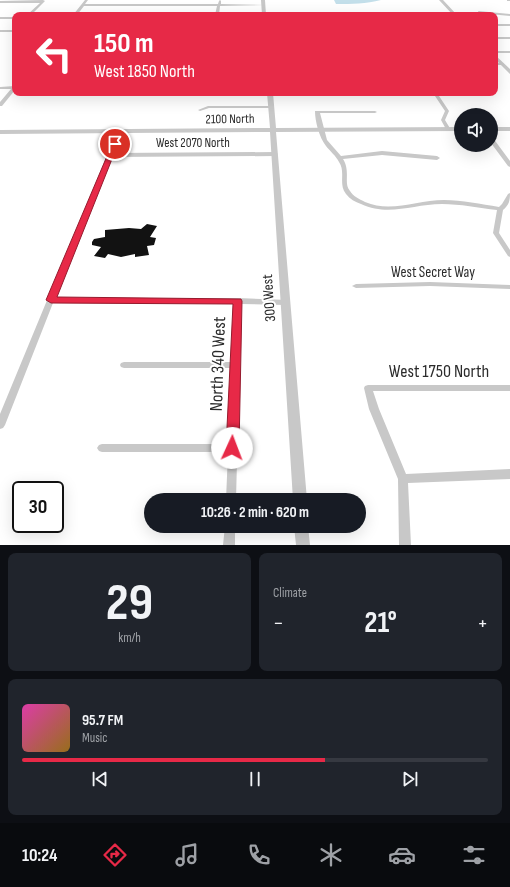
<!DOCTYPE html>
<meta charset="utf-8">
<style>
:root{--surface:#171b24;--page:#20242c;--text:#f1f3f6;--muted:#9ea1a6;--line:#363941;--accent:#e72947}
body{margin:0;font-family:"Sofia Sans Condensed",sans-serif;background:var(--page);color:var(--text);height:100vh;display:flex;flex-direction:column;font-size:15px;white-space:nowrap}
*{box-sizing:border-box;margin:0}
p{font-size:13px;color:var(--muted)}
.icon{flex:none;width:22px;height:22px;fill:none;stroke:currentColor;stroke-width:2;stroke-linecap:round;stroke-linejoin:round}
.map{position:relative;height:545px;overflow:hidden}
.side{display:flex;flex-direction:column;gap:8px;padding:8px;background:#0d0f14;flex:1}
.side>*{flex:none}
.guide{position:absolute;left:12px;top:12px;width:486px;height:84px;border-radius:8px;box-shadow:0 4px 16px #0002;background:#e72947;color:#fff;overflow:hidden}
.fabs{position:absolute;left:454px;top:108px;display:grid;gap:8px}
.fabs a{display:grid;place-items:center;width:44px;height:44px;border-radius:50%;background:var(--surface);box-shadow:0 4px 16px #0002;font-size:20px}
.speed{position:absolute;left:12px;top:481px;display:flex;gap:8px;font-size:20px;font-weight:700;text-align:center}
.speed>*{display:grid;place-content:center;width:52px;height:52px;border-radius:50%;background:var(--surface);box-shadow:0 4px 16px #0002;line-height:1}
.speed .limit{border:2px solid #111;border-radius:6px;background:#fff;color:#111}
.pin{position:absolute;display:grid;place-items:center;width:34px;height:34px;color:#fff;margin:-17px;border:2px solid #fff;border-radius:50%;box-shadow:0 1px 4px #0007}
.me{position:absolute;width:44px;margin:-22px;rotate:2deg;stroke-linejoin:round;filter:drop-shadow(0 0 3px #0008)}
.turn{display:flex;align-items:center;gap:14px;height:84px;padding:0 16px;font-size:18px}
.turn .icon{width:52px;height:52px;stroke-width:2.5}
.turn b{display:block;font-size:28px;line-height:34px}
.big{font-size:30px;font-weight:700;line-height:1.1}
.side .tile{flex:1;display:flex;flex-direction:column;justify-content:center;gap:6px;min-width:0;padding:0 14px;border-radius:8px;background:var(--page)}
.side .dial{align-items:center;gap:0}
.dial b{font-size:52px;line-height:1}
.song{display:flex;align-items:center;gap:12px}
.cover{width:48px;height:48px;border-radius:6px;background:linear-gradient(135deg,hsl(320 70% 55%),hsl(40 70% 35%))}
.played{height:4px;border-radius:2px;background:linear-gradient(90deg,var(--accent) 65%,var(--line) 65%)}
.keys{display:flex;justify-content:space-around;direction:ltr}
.heat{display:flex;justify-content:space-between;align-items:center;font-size:22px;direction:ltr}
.side .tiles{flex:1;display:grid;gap:8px;grid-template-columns:1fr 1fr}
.tile:last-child{grid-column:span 2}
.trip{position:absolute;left:144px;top:493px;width:222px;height:40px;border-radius:20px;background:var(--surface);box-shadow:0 4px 16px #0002;font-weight:700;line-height:40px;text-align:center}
.menu{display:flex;height:64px;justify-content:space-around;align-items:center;background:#090b0e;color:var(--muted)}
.menu .icon{width:28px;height:28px}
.menu .on{color:var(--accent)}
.menu b{font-size:18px;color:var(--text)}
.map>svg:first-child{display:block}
.water{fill:#c3dfea}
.building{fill:#121212}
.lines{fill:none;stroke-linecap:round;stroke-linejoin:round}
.minor{fill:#c8c8c8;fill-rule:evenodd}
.tertiary{fill:#c8c8c8;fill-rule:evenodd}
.route{fill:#e72947;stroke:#961b2e}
.labels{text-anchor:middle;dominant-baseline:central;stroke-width:4;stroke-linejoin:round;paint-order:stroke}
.far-street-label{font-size:13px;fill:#2b2b2b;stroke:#fff}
.street-label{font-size:15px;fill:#2b2b2b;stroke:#fff}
.near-street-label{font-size:18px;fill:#2b2b2b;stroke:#fff}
</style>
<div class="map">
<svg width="510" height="545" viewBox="0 0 510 545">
<rect width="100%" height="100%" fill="#fff"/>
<path class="water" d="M334 0H381C366 4 352 4 336 4Z"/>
<path class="building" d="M147 224 157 226 150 237 156 238 154 245 147 246 149 255 135 257V254L121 257 108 254 105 258 94 256 101 247 92 245V242L94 239 105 237V230L129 228 141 229Z"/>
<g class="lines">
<path class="minor" d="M43 0 45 1 31 15H27L40 3H0V1Z
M85 0H88L85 4H218L219 1 220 0 221 1V4L265 5 220 6 219 15H215L217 6H84L77 15H73Z
M507 0H510V1H507Z
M478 11 510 14V16L479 13Z
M0 17H15V19H0Z
M495 24H510V26H495Z
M0 30H15V32H0Z
M495 37H510V39H495Z
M495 51H510V53H495Z
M495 63H502L504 64 502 65H495Z
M15 86V90L2 106H0V102L11 89H0V87Z
M433 93H437L449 111 445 120 451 130V131H447L441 120 445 111Z
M208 106H271L273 107 271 108H209L200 111 198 110Z
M315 111H375L377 112 375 113H320L327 140 341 156 382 151 437 156 440 158 437 160 382 155 343 159C351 172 343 183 350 191 353 196 359 199 365 202 391 213 417 200 444 200 462 200 481 204 499 207L502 204 508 194 510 193C510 201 509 205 503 210L499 233 510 250V257L508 256 493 233 497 210C479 208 460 204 442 204 413 204 389 217 361 204 355 202 350 199 346 194 338 184 346 172 339 162 336 156 330 151 326 146 319 137 315 121 315 111Z
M117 131 121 132 113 153 275 152 278 154 275 156 112 157 55 298H237L289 300 290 302 286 305 241 304 236 500H226L228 452H102L99 451 97 448 99 445 102 444H228L231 368H124L121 367 120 365 121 363 124 362H231L233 304 53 303 5 425 3 428 0 429V414Z
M491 137 493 138 510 161V167L508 166 491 143Z
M430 282 510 285V289L430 286 356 288 352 286 356 284Z
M368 385H510V391H373L379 409 406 474 510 469V479L408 483 411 545H399L398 479 369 409 364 388 365 386Z
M225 526H235V545H223Z"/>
<path class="tertiary" d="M261 0H265L266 15H262Z
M439 0H443L457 15H453Z
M495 55 510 69V74L495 59Z
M267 93H273L276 128 461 127V131L276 132 307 500H293L270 132 0 134V130L270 128Z
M491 127H510V131H491Z
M294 526H308L310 545H296Z"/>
</g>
<path class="route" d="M113 142 118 144 57 297 241 299 242 301 239 448 237 452 232 454 228 452 226 448 233 304 51 303 46 300Z"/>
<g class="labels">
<g class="far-street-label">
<text transform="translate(230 119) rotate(-1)">2100 North</text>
<text x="193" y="143">West 2070 North</text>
</g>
<g class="street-label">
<text x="433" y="272">West Secret Way</text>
<text transform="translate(269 298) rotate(-94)">300 West</text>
</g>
<g class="near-street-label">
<text transform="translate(218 364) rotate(-88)">North 340 West</text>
<text x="439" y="371">West 1750 North</text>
</g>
</g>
</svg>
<div class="fabs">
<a><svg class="icon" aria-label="sound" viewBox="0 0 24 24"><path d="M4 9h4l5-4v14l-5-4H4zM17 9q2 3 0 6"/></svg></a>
</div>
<div class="speed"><div class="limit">30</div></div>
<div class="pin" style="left:115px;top:144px;background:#d93025"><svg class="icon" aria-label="arrive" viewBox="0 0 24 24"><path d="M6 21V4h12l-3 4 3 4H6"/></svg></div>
<svg class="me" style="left:232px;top:448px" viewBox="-20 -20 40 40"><circle r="19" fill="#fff"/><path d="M0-13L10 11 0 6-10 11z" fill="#e72947"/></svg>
<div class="trip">10:26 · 2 min · 620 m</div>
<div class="guide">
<div class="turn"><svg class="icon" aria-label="left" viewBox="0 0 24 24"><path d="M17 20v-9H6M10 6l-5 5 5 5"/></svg><div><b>150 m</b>West 1850 North</div></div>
</div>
</div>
<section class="side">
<div class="tiles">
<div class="tile dial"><b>29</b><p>km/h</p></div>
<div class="tile"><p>Climate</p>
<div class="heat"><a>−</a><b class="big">21°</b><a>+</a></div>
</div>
<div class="tile">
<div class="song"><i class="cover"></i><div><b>95.7 FM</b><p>Music</p></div></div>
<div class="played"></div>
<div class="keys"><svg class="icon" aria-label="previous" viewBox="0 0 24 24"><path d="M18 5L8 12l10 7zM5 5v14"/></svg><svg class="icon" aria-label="pause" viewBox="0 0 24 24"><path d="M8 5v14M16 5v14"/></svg><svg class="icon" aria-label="next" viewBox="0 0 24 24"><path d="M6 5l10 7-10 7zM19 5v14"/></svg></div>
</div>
</div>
</section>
<nav class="menu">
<b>10:24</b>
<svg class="icon on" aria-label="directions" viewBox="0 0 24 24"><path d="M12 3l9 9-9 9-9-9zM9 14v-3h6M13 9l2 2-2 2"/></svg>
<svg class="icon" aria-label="music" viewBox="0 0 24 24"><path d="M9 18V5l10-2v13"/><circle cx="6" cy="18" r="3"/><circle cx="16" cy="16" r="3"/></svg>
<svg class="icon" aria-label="phone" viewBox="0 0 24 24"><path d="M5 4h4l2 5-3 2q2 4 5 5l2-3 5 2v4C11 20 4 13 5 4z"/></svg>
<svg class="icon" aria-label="climate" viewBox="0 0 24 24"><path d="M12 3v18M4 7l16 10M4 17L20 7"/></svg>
<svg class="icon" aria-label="car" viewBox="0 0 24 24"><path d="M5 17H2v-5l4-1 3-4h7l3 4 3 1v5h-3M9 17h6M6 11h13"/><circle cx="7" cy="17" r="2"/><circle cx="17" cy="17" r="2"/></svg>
<svg class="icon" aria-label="filters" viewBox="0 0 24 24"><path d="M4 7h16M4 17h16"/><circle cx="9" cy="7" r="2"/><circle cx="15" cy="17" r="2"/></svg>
</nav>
